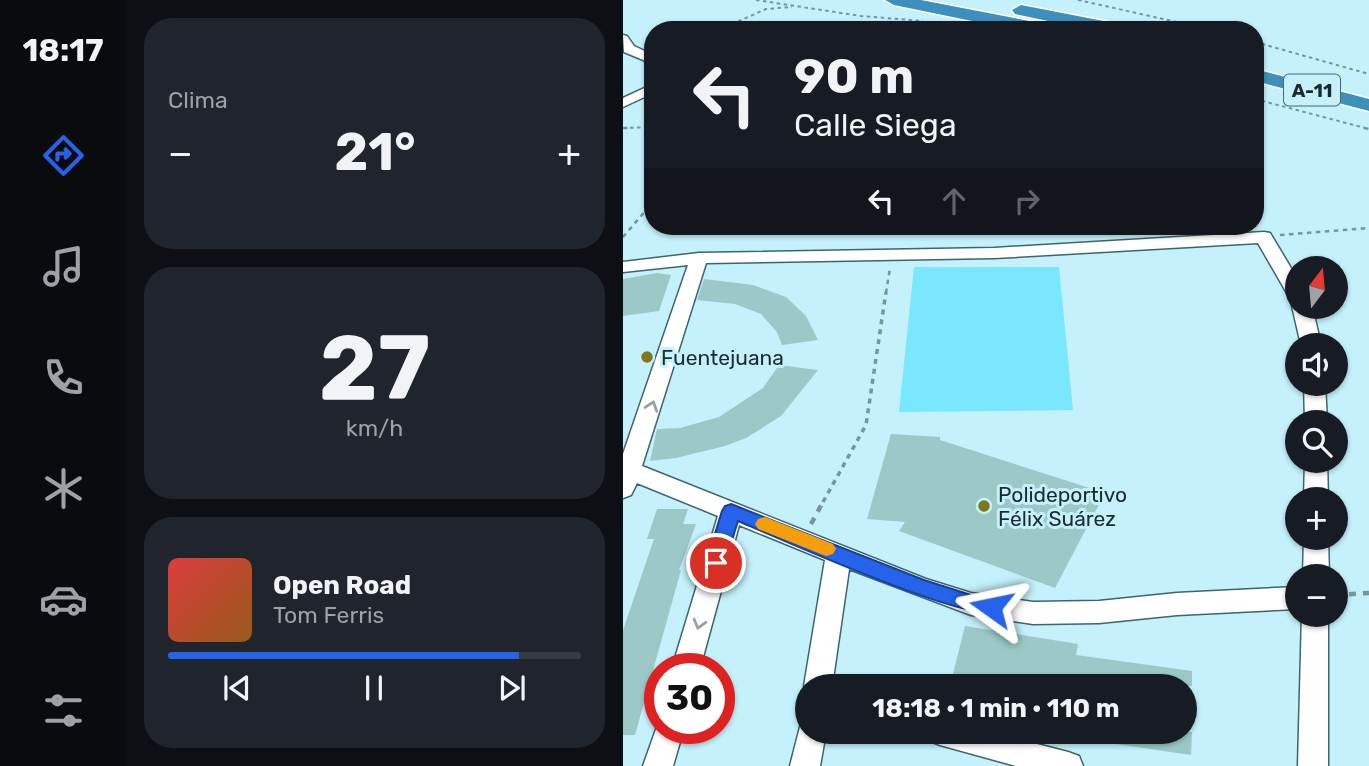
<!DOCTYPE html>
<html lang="es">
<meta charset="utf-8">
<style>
:root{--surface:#171b24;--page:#20242c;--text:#f1f3f6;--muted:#9ea1a6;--line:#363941;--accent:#2563eb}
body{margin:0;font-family:Rubik,sans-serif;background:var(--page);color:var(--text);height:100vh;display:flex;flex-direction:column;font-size:26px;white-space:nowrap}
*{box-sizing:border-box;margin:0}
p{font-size:23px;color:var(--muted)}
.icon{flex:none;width:38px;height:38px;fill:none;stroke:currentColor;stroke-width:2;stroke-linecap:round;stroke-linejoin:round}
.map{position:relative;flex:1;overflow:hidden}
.side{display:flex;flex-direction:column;gap:18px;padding:18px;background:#0d0f14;width:497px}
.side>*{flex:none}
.hud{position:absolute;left:21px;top:21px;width:620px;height:214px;border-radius:28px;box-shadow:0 2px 5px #0004;background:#171b24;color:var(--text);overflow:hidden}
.needle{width:46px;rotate:16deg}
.tools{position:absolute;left:662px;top:256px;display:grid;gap:14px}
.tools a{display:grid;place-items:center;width:63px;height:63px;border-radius:50%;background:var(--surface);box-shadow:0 2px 5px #0004;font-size:35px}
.speed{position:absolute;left:21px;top:653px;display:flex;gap:14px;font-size:35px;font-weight:700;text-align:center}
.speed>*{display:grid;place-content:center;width:91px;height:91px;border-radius:50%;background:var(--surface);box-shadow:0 2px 5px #0004;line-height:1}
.speed .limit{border:10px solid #d22;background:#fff;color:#111}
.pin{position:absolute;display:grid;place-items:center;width:60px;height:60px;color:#fff;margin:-30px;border:4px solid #fff;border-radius:50%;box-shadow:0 2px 7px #0007}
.me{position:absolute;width:77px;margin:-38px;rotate:282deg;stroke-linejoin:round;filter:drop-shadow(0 0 5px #0008)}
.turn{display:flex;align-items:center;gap:24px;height:147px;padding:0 35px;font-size:32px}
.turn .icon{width:91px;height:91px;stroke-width:2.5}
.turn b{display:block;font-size:49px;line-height:60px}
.lanes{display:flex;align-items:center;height:66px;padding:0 35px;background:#0003;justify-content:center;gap:35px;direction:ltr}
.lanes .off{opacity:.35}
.big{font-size:52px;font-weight:700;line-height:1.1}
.side .tile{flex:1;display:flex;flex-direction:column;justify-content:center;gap:10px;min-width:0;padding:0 24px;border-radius:28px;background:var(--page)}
.side .dial{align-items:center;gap:0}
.dial b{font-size:91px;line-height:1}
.song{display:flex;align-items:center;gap:21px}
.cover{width:84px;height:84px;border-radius:10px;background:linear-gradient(135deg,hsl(0 70% 55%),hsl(30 70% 35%))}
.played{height:7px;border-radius:4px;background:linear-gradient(90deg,var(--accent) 85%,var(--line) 85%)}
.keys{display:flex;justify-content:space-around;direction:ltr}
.heat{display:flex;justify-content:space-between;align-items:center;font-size:38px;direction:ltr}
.trip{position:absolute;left:172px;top:674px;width:402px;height:70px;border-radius:35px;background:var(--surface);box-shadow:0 2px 5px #0004;font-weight:700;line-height:70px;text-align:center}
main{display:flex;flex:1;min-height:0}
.tabs{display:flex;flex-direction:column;width:126px;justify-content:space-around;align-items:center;background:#090b0e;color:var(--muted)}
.tabs .icon{width:49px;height:49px}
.tabs .selected{color:var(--accent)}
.tabs b{font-size:32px;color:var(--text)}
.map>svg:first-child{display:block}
.green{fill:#79e7fe}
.building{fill:#9cc9c7}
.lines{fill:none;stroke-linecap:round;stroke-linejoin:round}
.minor-casing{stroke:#3c656f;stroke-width:3}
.highway-casing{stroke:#fff;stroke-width:3}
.path-far3{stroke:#76969d;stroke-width:2;stroke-dasharray:3.5 3.5;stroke-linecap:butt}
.path-far2{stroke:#76969d;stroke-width:2.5;stroke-dasharray:4.5 4.5;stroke-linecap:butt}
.path-far1{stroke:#76969d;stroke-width:3.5;stroke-dasharray:5 5;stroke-linecap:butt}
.path{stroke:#76969d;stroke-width:4.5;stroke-dasharray:7 7;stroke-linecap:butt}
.minor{fill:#fff;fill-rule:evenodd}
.highway{fill:#3d90bc;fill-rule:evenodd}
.oneway{stroke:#98a0a1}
.route{fill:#2563eb;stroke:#184099;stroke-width:2}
.slow{fill:#f59e0b}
.poi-dot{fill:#7f781e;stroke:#c4f1fb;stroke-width:2.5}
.labels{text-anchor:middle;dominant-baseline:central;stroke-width:6;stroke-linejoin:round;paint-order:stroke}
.shield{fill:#c4f1fb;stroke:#4d666c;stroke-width:2}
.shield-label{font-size:19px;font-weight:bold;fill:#1a2b2f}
.poi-label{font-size:21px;fill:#1a2b2f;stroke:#c4f1fb;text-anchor:start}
</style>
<main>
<nav class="tabs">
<b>18:17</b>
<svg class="icon selected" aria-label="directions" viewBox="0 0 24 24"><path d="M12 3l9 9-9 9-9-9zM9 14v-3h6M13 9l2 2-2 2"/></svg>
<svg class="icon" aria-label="music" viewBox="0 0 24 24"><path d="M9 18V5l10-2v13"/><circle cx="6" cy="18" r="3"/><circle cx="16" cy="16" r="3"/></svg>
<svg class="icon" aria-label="phone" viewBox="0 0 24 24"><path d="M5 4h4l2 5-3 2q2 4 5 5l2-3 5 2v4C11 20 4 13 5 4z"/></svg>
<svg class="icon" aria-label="climate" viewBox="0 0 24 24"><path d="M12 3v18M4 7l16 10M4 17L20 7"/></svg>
<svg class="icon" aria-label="car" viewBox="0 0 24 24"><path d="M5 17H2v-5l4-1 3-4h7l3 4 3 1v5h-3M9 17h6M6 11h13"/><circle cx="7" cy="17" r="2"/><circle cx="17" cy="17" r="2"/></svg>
<svg class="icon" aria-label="filters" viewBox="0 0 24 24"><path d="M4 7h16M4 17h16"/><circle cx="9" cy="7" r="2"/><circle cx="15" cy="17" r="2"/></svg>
</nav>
<section class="side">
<div class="tile"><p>Clima</p>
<div class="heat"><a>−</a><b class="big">21°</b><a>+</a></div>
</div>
<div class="tile dial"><b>27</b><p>km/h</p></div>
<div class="tile">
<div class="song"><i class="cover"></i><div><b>Open Road</b><p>Tom Ferris</p></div></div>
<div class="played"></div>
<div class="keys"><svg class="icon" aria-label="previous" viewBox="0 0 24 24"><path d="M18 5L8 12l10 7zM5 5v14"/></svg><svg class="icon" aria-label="pause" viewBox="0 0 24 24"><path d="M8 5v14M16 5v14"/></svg><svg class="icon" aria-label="next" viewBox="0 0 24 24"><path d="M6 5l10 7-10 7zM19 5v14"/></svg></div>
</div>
</section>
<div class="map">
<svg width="746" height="766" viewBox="0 0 746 766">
<rect width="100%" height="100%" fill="#c4f1fb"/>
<path class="green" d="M291 267H436L450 410 276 412Z"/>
<path class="building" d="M34 273 48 275 36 311 0 316V279Z
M81 279 130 285 163 297 183 316 195 340 159 345 154 332 138 314 112 304 74 300Z
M156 365 195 370 158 416 123 438 102 446 53 458 27 461 34 429 57 428 96 417 140 388Z
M268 434 317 437V440L482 493 432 588 276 531 282 522 244 519Z
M34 509H65L60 524H73L56 570H58L12 735H0V630L31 539H24Z
M342 626 455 644 453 655 569 671V686H327Z
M467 732H569L568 755 466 740Z"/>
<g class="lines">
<defs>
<path id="minor" d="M0 35 4 36 11 46 30 55V64L1 52Z
M30 84V93L0 107V98Z
M641 232 647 233 674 278V301L665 295 635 243 371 258 83 263 19 466 303 579 348 593 410 602 476 601 554 593 674 587V609L554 615 476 623 410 624 348 615 226 569 209 686H184V692L181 686 202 560 116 525 77 668H49L95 516 14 483 8 495 0 498V454L65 265 0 272V262L76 253 371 248Z
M674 302V306H689L698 345H678L669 306Z
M681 383H702L704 422H682Z
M682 460H704L705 499H681Z
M681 537H705L706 576H680Z
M679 614H705V766H675Z
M37 718V728H61L50 766H20Z
M184 720V732H203L197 766H167L178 723Z
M302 732H367L445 752 456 756 460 766H393L317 745 307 741Z"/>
<path id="highway" d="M262 0H298L422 24 431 30H393L271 5Z
M398 5 496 24 505 30H468L392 14 389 10Z
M632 69 746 99V111L632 81Z"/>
</defs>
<use href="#minor" class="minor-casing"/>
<use href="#highway" class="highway-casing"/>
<path class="path-far3" d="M133 0 238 16 300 21
M455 0 590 30
M96 30 143 9 169 7
M632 42 746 74
M632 99 746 129
M0 128 30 127"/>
<path class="path-far2" d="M0 128H6
M741 128 746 129
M657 235 746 228
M0 237 30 202
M263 293 267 268"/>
<path class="path-far1" d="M200 502 243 425 263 292"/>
<path class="path" d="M188 524 201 500
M712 595 746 593"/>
<use href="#minor" class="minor"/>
<use href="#highway" class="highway"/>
</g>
<defs><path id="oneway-chevron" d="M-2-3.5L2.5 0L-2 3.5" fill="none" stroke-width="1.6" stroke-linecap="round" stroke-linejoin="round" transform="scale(1.75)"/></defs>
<g class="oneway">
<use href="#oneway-chevron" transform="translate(29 406) rotate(-72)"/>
<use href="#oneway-chevron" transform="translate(76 624) rotate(106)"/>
</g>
<path class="route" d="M108 504 301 580 348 595 375 601 378 607 375 612C344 623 156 538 115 521L100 569 93 571 86 569 83 563 99 511 102 506Z"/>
<path class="slow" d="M142 517 210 544 213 549 210 554 203 556 135 529 132 524 135 519Z"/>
<g class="poi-dot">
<circle cx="24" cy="357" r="7"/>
<circle cx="361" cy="506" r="7"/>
</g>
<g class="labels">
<rect class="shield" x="661" y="74.5" width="56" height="31" rx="5"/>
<g class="shield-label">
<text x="689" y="90">A-11</text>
</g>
<g class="poi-label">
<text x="38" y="357">Fuentejuana</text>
<text x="375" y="494">Polideportivo<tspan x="375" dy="24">Félix Suárez</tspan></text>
</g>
</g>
</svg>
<div class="tools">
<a><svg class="needle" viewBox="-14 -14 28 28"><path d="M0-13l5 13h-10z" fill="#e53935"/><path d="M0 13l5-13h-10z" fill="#9ea1a6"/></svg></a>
<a><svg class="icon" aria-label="sound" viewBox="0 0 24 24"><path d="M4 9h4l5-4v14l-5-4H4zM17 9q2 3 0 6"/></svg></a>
<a><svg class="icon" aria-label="search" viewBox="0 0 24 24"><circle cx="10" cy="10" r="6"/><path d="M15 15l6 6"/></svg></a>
<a>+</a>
<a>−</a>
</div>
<div class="speed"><div class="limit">30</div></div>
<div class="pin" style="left:93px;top:563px;background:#d93025"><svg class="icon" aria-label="arrive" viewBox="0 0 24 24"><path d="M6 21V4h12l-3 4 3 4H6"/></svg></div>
<svg class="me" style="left:368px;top:607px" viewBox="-20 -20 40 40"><path d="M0-17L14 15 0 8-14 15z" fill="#2563eb" stroke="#fff" stroke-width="4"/></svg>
<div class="trip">18:18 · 1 min · 110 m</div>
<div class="hud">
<div class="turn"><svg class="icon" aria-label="left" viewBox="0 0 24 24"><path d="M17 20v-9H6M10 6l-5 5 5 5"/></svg><div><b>90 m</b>Calle Siega</div></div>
<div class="lanes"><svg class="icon" aria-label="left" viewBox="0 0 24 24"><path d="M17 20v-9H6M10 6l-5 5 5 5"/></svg><svg class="icon off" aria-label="ahead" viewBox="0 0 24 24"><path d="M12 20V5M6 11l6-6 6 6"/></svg><svg class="icon off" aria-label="right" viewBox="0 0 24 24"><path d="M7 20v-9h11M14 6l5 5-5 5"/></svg></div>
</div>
</div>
</main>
